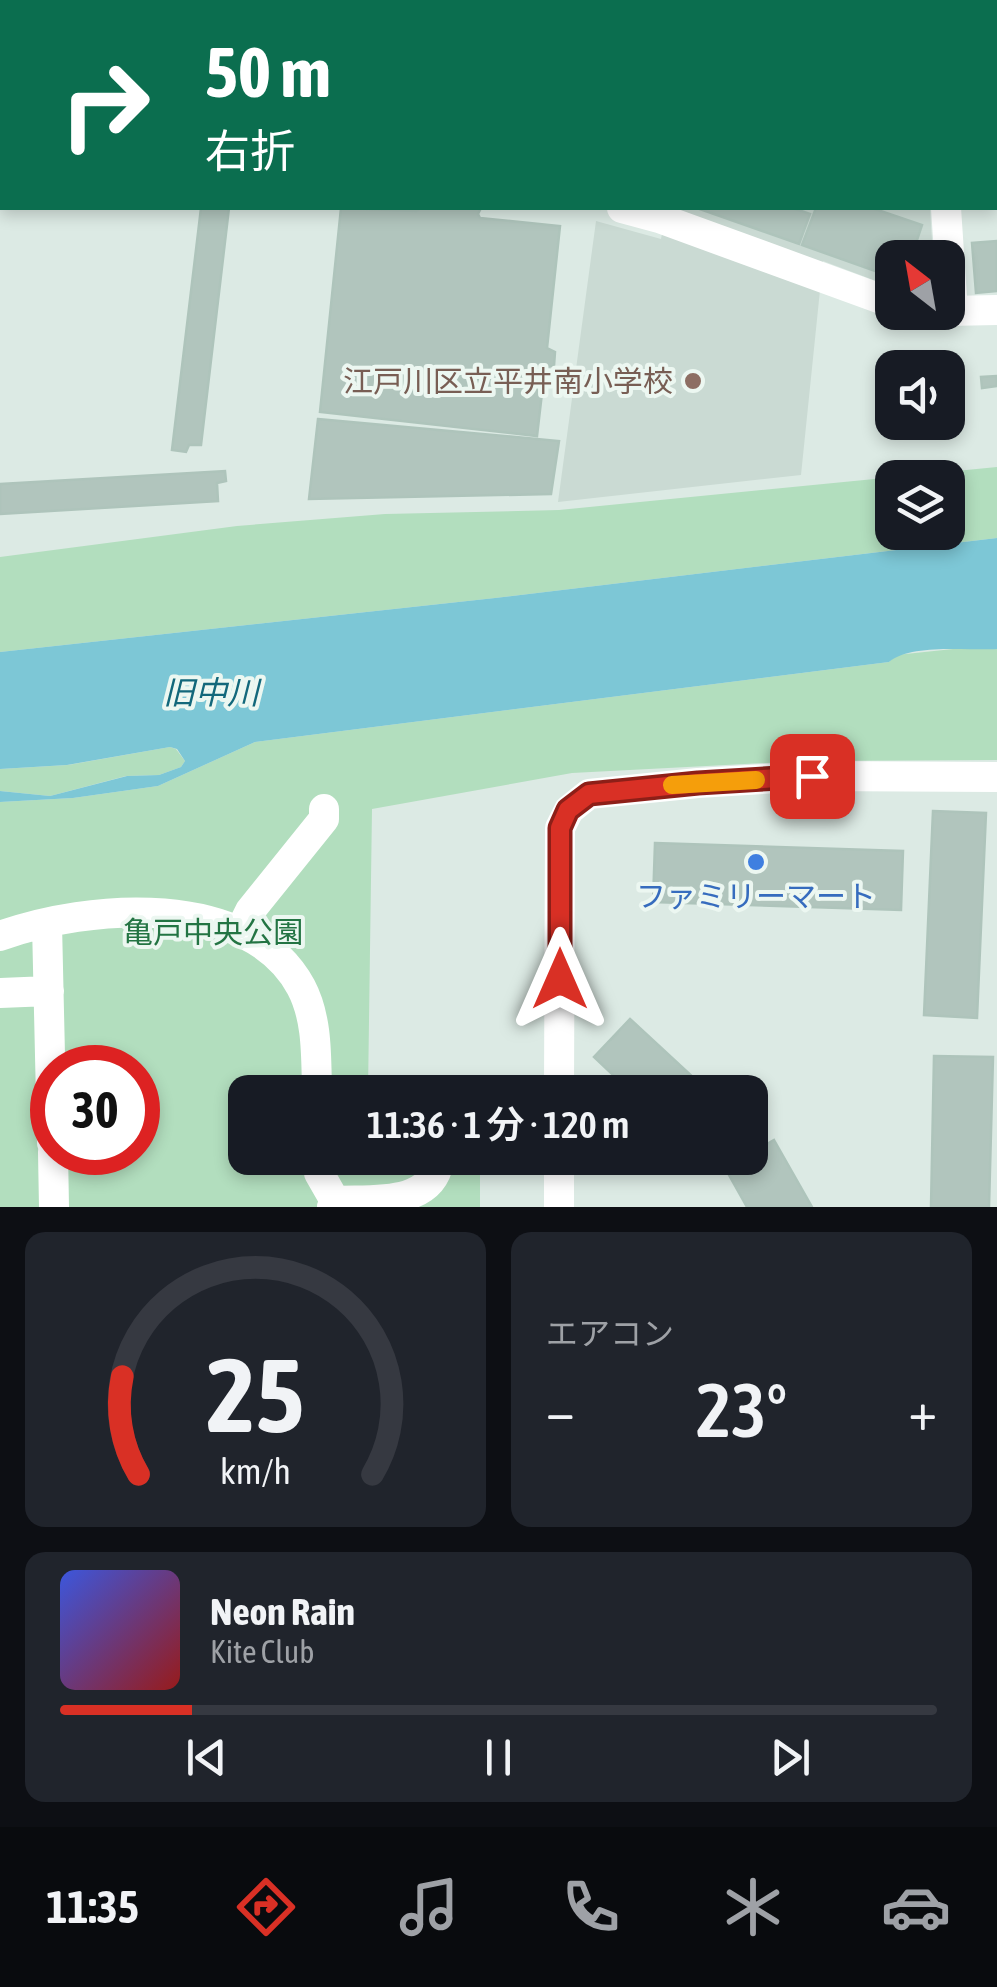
<!DOCTYPE html>
<html lang="ja">
<meta charset="utf-8">
<style>
:root{--surface:#171b24;--page:#20242c;--text:#f1f3f6;--muted:#9ea1a6;--line:#363941;--accent:#d93025}
body{margin:0;font-family:"Asap Condensed","Noto Sans JP",sans-serif;background:var(--page);color:var(--text);height:100vh;display:flex;flex-direction:column;font-size:38px;white-space:nowrap}
*{box-sizing:border-box;margin:0}
p{font-size:32px;color:var(--muted)}
.icon{flex:none;width:55px;height:55px;fill:none;stroke:currentColor;stroke-width:2;stroke-linecap:round;stroke-linejoin:round}
.map{position:relative;height:1207px;overflow:hidden}
.panel{display:flex;flex-direction:column;gap:25px;padding:25px;background:#0d0f14;flex:1}
.panel>*{flex:none}
.hud{position:absolute;left:0px;top:0px;width:998px;height:210px;box-shadow:0 5px 15px #0003;background:#0b6e4f;color:#fff;overflow:hidden}
.needle{width:65px;rotate:329deg}
.buttons{position:absolute;left:875px;top:240px;display:grid;gap:20px}
.buttons a{display:grid;place-items:center;width:90px;height:90px;border-radius:20px;background:var(--surface);box-shadow:0 5px 15px #0003;font-size:50px}
.speed{position:absolute;left:30px;top:1045px;display:flex;gap:20px;font-size:50px;font-weight:700;text-align:center}
.speed>*{display:grid;place-content:center;width:130px;height:130px;border-radius:50%;background:var(--surface);box-shadow:0 5px 15px #0003;line-height:1}
.speed .limit{border:15px solid #d22;background:#fff;color:#111}
.pin{position:absolute;display:grid;place-items:center;width:85px;height:85px;color:#fff;margin:-42px;border-radius:20px;box-shadow:0 5px 15px #0006}
.me{position:absolute;width:110px;margin:-55px;rotate:0deg;stroke-linejoin:round;filter:drop-shadow(0 0 8px #0008)}
.turn{display:flex;align-items:center;gap:35px;height:210px;padding:0 40px;font-size:45px}
.turn .icon{width:130px;height:130px;stroke-width:2.5}
.turn b{display:block;font-size:70px;line-height:85px}
.big{font-size:75px;font-weight:600;line-height:1.1}
.panel .widget{flex:1;display:flex;flex-direction:column;justify-content:center;gap:15px;min-width:0;padding:0 35px;border-radius:20px;background:var(--page)}
.panel .dial{align-items:center;gap:0}
.dial svg{height:260px;overflow:visible;fill:none;stroke:var(--line);stroke-width:7;stroke-linecap:round;text-anchor:middle}
.dial text{fill:var(--text);stroke:none}
.song{display:flex;align-items:center;gap:30px}
.cover{width:120px;height:120px;border-radius:15px;background:linear-gradient(135deg,hsl(230 70% 55%),hsl(0 70% 35%))}
.played{height:10px;border-radius:5px;background:linear-gradient(90deg,var(--accent) 15%,var(--line) 15%)}
.keys{display:flex;justify-content:space-around;direction:ltr}
.heat{display:flex;justify-content:space-between;align-items:center;font-size:55px;direction:ltr}
.panel .tiles{flex:1;display:grid;gap:25px;grid-template-columns:1fr 1fr}
.widget:last-child{grid-column:span 2}
.trip{position:absolute;left:228px;top:1075px;width:540px;height:100px;border-radius:20px;background:var(--surface);box-shadow:0 5px 15px #0003;font-weight:600;line-height:100px;text-align:center}
.menu{display:flex;height:160px;justify-content:space-around;align-items:center;background:#090b0e;color:var(--muted)}
.menu .icon{width:70px;height:70px}
.menu .on{color:var(--accent)}
.menu b{font-size:45px;color:var(--text)}
.map>svg:first-child{display:block}
.built{fill:#cadad3}
.green{fill:#b2debe;fill-rule:evenodd}
.water{fill:#7dc7d6}
.building{fill:#b1c5bd;stroke:#aec4bb;stroke-width:2.5}
.lines{fill:none;stroke-linecap:round;stroke-linejoin:round}
.minor{stroke:#fff;stroke-width:30}
.route-casing{stroke:#8d1f18;stroke-width:25}
.route{stroke:#d93025;stroke-width:18}
.slow{stroke:#f59e0b;stroke-width:18}
.education-dot{fill:#8d6e63;stroke:#ecf7f1;stroke-width:4}
.shop-dot{fill:#3f7fe0;stroke:#ecf7f1;stroke-width:4}
.labels{text-anchor:middle;dominant-baseline:central;stroke-width:8;stroke-linejoin:round;paint-order:stroke}
.education-label{font-size:30px;fill:#785e54;stroke:#ecf7f1;text-anchor:end}
.shop-label{font-size:30px;fill:#366cbe;stroke:#ecf7f1}
.park-label{font-size:30px;fill:#237443;stroke:#ecf7f1}
.water-label{font-size:32px;font-style:italic;fill:#12687b;stroke:#ecf7f1}
</style>
<div class="map">
<svg width="997" height="1207" viewBox="0 0 997 1207">
<rect width="100%" height="100%" fill="#dceae4"/>
<path class="built" d="M667 208H930L933 257 892 258V287L823 261 801 475 558 502 596 221 661 239Z"/>
<path class="green" d="M997 467V538L495 598 0 652V557L237 526 385 514 559 510ZM892 478H948V532H892Z
M972 647 997 649V760L803 761 572 773 372 809 368 1092H245V1158L480 1159V1207H0V802L73 798 158 786 255 742 889 662 896 655ZM52 1068H138V1152H52Z
M170 747 176 749 185 761 181 767 159 775 126 776 50 796 0 791V769L68 765Z"/>
<path class="water" d="M997 538V649C970 651 911 643 889 662L255 742 158 786 73 798 0 802V791L50 796 127 776 159 775 181 767 185 761 177 749 170 747 67 765 0 769V652L495 598Z"/>
<path class="building" d="M783 0H907L908 2H778Z
M953 0H997V167L995 2Z
M201 208H229L201 445H189L186 452 172 450Z
M341 208 416 211 421 208H481L478 214 480 218 560 226 547 348 555 352 554 366 545 367 537 436 320 412Z
M697 208H793L810 214 799 244Z
M816 208H872L922 225 911 258H892V277L802 245Z
M997 241V291L976 293 972 243Z
M997 376V386L982 388 981 377Z
M318 419 559 441 551 494 309 499Z
M225 471 226 481 217 483 218 501 0 514V484Z
M933 811 986 813 977 1018 924 1015Z
M655 843 903 851 901 910 653 902Z
M630 1019 709 1092H631L594 1057Z
M934 1056 993 1057 989 1207H931Z
M774 1140 812 1207H747L725 1168 750 1158V1154Z"/>
<g class="lines">
<path class="minor" d="M645 0 647 2
M930 0V2
M440 2 441 0
M0 92H2
M622 208 659 218 892 303
M946 208 953 312
M948 311 997 310
M47 924 52 1143
M240 931 250 911 324 819V809
M0 936C88 904 249 891 301 987 318 1019 316 1058 317 1092
M0 993 49 991
M559 1092 560 828 569 810 589 794 698 783 812 776 997 777
M53 1152 54 1207
M319 1158V1173L335 1201 332 1207
M335 1201C372 1199 430 1207 439 1162
M559 1207V1158"/>
</g>
<g class="lines">
<defs>
<path id="route" d="M560 979V828L568 810 589 794 698 783 812 776"/>
</defs>
<use href="#route" class="route-casing"/>
<use href="#route" class="route"/>
<path class="slow" d="M672 785 756 780"/>
</g>
<circle class="education-dot" cx="693" cy="381" r="10"/>
<circle class="shop-dot" cx="756" cy="862" r="10"/>
<g class="labels">
<g class="education-label">
<text x="673" y="381">江戸川区立平井南小学校</text>
</g>
<g class="shop-label">
<text x="756" y="896">ファミリーマート</text>
</g>
<g class="park-label">
<text x="213" y="932">亀戸中央公園</text>
</g>
<g class="water-label">
<text x="211" y="692">旧中川</text>
</g>
</g>
</svg>
<div class="buttons">
<a><svg class="needle" viewBox="-14 -14 28 28"><path d="M0-13l5 13h-10z" fill="#e53935"/><path d="M0 13l5-13h-10z" fill="#9ea1a6"/></svg></a>
<a><svg class="icon" aria-label="sound" viewBox="0 0 24 24"><path d="M4 9h4l5-4v14l-5-4H4zM17 9q2 3 0 6"/></svg></a>
<a><svg class="icon" aria-label="layers" viewBox="0 0 24 24"><path d="M12 4l9 5-9 5-9-5zM3 14l9 5 9-5"/></svg></a>
</div>
<div class="speed"><div class="limit">30</div></div>
<div class="pin" style="left:812px;top:776px;background:#d93025"><svg class="icon" aria-label="arrive" viewBox="0 0 24 24"><path d="M6 21V4h12l-3 4 3 4H6"/></svg></div>
<svg class="me" style="left:560px;top:979px" viewBox="-20 -20 40 40"><path d="M0-17L14 15 0 8-14 15z" fill="#d93025" stroke="#fff" stroke-width="4"/></svg>
<div class="trip">11:36 · 1 分 · 120 m</div>
<div class="hud">
<div class="turn"><svg class="icon" aria-label="right" viewBox="0 0 24 24"><path d="M7 20v-9h11M14 6l5 5-5 5"/></svg><div><b>50 m</b>右折</div></div>
</div>
</div>
<section class="panel">
<div class="tiles">
<div class="widget dial"><svg viewBox="0 0 100 80">
<path d="M14 69A42 42 0 1 1 86 69"/>
<path d="M14 69A42 42 0 0 1 9 39" stroke="#d93025"/>
<text x="50" y="56" font-size="32" font-weight="700">25</text>
<text x="50" y="72" font-size="11">km/h</text>
</svg></div>
<div class="widget"><p>エアコン</p>
<div class="heat"><a>−</a><b class="big">23°</b><a>+</a></div>
</div>
<div class="widget">
<div class="song"><i class="cover"></i><div><b>Neon Rain</b><p>Kite Club</p></div></div>
<div class="played"></div>
<div class="keys"><svg class="icon" aria-label="previous" viewBox="0 0 24 24"><path d="M18 5L8 12l10 7zM5 5v14"/></svg><svg class="icon" aria-label="pause" viewBox="0 0 24 24"><path d="M8 5v14M16 5v14"/></svg><svg class="icon" aria-label="next" viewBox="0 0 24 24"><path d="M6 5l10 7-10 7zM19 5v14"/></svg></div>
</div>
</div>
</section>
<nav class="menu">
<b>11:35</b>
<svg class="icon on" aria-label="directions" viewBox="0 0 24 24"><path d="M12 3l9 9-9 9-9-9zM9 14v-3h6M13 9l2 2-2 2"/></svg>
<svg class="icon" aria-label="music" viewBox="0 0 24 24"><path d="M9 18V5l10-2v13"/><circle cx="6" cy="18" r="3"/><circle cx="16" cy="16" r="3"/></svg>
<svg class="icon" aria-label="phone" viewBox="0 0 24 24"><path d="M5 4h4l2 5-3 2q2 4 5 5l2-3 5 2v4C11 20 4 13 5 4z"/></svg>
<svg class="icon" aria-label="climate" viewBox="0 0 24 24"><path d="M12 3v18M4 7l16 10M4 17L20 7"/></svg>
<svg class="icon" aria-label="car" viewBox="0 0 24 24"><path d="M5 17H2v-5l4-1 3-4h7l3 4 3 1v5h-3M9 17h6M6 11h13"/><circle cx="7" cy="17" r="2"/><circle cx="17" cy="17" r="2"/></svg>
</nav>
